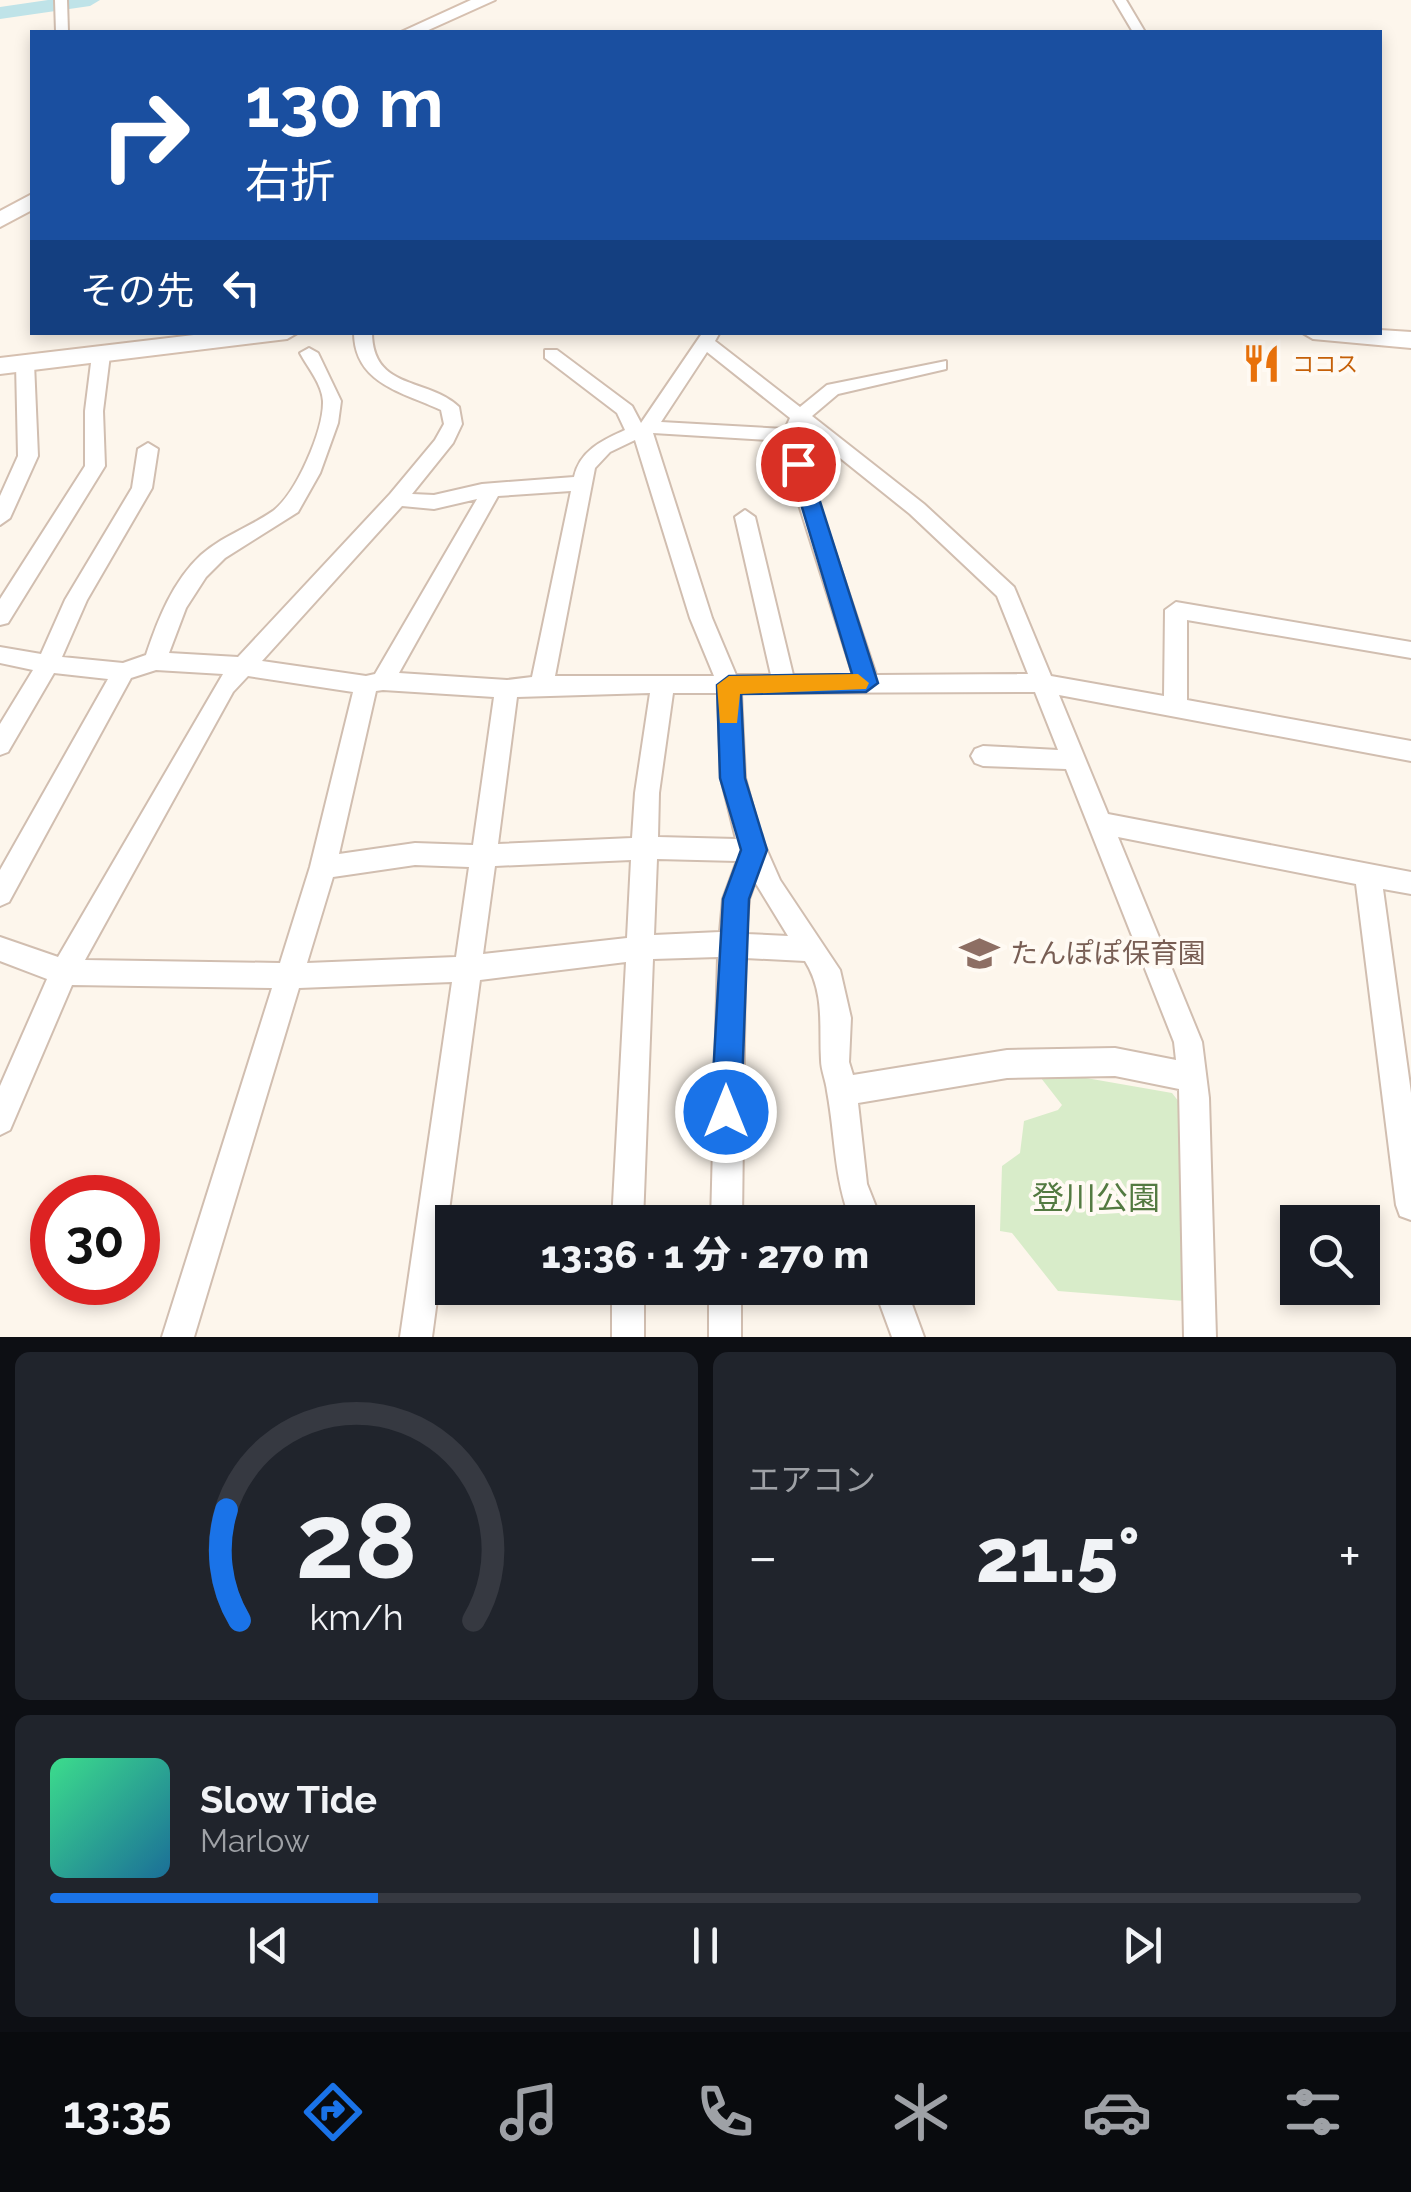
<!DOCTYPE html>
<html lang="ja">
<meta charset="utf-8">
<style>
:root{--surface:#171b24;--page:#20242c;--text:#f1f3f6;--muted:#9ea1a6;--line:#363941;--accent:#1a73e8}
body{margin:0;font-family:Raleway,"Noto Sans JP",sans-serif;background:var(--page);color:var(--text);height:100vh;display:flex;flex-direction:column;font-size:38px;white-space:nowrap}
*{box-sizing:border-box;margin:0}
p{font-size:32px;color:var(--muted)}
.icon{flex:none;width:55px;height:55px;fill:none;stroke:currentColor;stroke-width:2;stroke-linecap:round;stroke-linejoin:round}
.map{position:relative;height:1337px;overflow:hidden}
.drawer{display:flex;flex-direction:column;gap:15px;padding:15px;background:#0d0f14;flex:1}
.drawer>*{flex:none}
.guide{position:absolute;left:30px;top:30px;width:1352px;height:305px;border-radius:0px;box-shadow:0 5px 15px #0003;background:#1a4fa0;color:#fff;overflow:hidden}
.fabs{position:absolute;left:1280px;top:1205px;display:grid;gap:20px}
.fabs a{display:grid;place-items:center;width:100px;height:100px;border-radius:0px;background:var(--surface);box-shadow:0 5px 15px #0003;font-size:50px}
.speed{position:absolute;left:30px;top:1175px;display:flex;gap:20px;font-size:50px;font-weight:700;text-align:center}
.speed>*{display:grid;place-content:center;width:130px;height:130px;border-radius:50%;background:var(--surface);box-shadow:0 5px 15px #0003;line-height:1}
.speed .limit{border:15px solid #d22;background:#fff;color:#111}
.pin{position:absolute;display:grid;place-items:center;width:85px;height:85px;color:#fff;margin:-42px;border:5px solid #fff;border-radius:50%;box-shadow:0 2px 10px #0007}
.me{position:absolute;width:110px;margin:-55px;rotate:0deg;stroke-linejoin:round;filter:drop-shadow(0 0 8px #0008)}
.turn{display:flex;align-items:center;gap:35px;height:210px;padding:0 50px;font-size:45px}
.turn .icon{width:130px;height:130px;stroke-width:2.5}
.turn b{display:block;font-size:70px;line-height:85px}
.then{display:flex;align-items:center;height:95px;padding:0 50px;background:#0003;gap:20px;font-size:38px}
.big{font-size:75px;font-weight:800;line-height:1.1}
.drawer .widget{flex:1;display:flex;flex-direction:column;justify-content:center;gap:15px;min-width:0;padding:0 35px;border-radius:15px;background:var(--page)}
.drawer .dial{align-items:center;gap:0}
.dial svg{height:260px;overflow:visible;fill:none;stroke:var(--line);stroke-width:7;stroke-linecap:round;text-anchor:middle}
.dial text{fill:var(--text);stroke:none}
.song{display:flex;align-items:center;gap:30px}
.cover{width:120px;height:120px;border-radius:15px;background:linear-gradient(135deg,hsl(150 70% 55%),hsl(200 70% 35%))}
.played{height:10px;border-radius:5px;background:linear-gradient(90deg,var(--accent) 25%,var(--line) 25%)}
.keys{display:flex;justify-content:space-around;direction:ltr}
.heat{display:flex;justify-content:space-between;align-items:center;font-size:55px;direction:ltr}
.drawer .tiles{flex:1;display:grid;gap:15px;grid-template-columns:1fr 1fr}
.widget:last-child{grid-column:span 2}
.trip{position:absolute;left:435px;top:1205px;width:540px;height:100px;border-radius:0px;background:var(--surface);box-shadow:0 5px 15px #0003;font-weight:800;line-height:100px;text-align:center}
.tab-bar{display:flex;height:160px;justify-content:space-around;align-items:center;background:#090b0e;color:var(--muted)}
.tab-bar .icon{width:70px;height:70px}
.tab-bar .current{color:var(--accent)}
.tab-bar b{font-size:45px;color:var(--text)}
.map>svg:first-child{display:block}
.green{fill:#d8ecc9}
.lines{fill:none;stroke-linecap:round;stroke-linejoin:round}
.river{fill:#bfe3e8;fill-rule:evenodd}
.minor-casing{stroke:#d1beb0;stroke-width:4}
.secondary-casing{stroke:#d6c0b0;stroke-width:4}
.minor{fill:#fff;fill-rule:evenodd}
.secondary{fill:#fff;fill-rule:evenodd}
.route{fill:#1a73e8;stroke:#114b97;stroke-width:2.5}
.slow{fill:#f59e0b}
.labels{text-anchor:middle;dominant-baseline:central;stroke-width:8;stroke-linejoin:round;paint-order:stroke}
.far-food-label{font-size:22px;fill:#c56008;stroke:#fffaf3;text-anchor:start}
.education-label{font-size:28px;fill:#785e54;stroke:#fffaf3;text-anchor:start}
.near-park-label{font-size:32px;fill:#537a41;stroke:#fffaf3}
</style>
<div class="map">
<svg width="1411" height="1337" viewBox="0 0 1411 1337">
<rect width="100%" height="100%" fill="#fdf6ec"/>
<path class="green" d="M1046 1071 1172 1093 1183 1107 1184 1301 1058 1291 1012 1233 1000 1231 1002 1166 1020 1153 1024 1121 1058 1110 1062 1105 1041 1078Z"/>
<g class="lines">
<path class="river" d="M48 0H100L90 6 0 19V7Z"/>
<defs>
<path id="minor" d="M55 0H67L68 32H56Z
M1114 0H1126L1145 32H1133Z
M354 332H372C372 391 428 377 459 407L462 424 453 443 412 494 434 495 482 484 574 477C580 450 603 440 625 430L617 413 545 358V350H557L632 406 641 423 703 332H720L715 341 800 407 827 385 946 361V369L838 394 812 416 924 504 1014 587 1051 676 1164 696 1165 610 1176 602 1411 642V658L1187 620V700L1411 741V761L1059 695 1108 814 1411 872V894L1383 889 1411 1093V1220L1400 1216 1396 1205 1356 884 1118 837 1202 1042 1209 1098 1216 1337H1184L1179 1089 1115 1076 1007 1078 858 1103 867 1184 882 1222H851C833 1173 836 1140 827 1091 826 1081 821 1070 821 1060 819 1025 825 993 805 961L745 958 742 1222H711L718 957 653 959 643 1222H612L626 962 480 980 432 1337H400L452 982 299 988 194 1337H162L272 988 72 985 10 1130 0 1135V1086L47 979 0 961V937L58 957 223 674 156 670 131 678 9 902 0 906V870L108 679 54 673 8 752 0 755V724L33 670 0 663V647L41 654 65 600 132 488 138 449 148 443 158 449 152 488 87 600 62 657 123 663 146 655C158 619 173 581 201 555 222 536 250 527 273 511 296 494 324 430 323 401 322 384 308 368 300 353L309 348 318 353 341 401 338 423 320 473 298 512 225 558 206 577 186 608 169 653 238 657 390 494 435 440 444 424 441 410C403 392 354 384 354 332ZM707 352 790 418 785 429 661 422ZM804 429 910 514 997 596 1028 674 876 675 815 492 800 435ZM653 433 783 441 795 492 853 675H793L755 517 745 510 735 517 771 675H736L712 618ZM635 440 690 618 714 676H555L595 468 610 452ZM571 491 532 677 507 680 399 673 498 496ZM477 499 375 674 366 676 262 661 402 506 434 509ZM248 676 353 692 310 867 280 963 85 960 233 692ZM383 690 494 697 473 845 415 843 339 854 376 691ZM1035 692 1058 750 983 746 975 749 971 756 975 763 983 766 1066 769 1174 1042 1176 1060 1115 1048 1007 1050 853 1075 849 1062 851 1018 840 970 780 880 761 837 745 778 741 693ZM650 693 635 793 632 838 498 844 517 697ZM673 693H718L721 778 736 839 658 837 659 793ZM657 859 737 861 723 899 720 932 654 935ZM631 860 627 938 483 954 495 866ZM415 865 469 867 456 957 307 963 333 877ZM755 882 788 936 746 934 749 899Z
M101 350 110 355 103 411 105 466 8 623 0 625V599L85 466V411L92 355Z
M25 358 34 363 38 456 10 518 0 525V496L18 456 16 363Z
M612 1288H644V1337H612Z
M709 1288H741V1337H709Z
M874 1288H906L924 1337H892Z"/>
<path id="secondary" d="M471 0H495L424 32H401Z
M32 194V210L0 227V211Z
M1380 330 1411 332V348L1313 339 1301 332Z
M219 332H299L287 339 0 374V358Z"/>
</defs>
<use href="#minor" class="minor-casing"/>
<use href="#secondary" class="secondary-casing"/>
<use href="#minor" class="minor"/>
<use href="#secondary" class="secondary"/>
</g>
<path class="route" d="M798 457 808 464 878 683 866 692 741 694 745 778 767 850 749 899 741 1112 737 1123 726 1127 716 1123 711 1112 723 899 741 850 720 778 717 685 729 676 852 674 789 464Z"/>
<path class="slow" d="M858 674 869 683 866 689 740 694 737 723H720L717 685 729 676Z"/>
<defs>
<symbol id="restaurant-bare" viewBox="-9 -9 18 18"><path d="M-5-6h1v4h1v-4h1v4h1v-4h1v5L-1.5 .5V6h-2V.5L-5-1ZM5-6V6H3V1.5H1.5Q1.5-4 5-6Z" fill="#e8710a" stroke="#fffaf3" stroke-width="2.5" paint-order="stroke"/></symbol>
<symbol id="school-bare" viewBox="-9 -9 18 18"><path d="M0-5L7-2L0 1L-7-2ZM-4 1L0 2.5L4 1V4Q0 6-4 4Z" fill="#8d6e63" stroke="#fffaf3" stroke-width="2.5" paint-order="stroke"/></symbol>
</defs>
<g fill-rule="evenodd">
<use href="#restaurant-bare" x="1234" y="336" width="55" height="55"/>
<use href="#school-bare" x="952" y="926" width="55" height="55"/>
</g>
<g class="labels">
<g class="far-food-label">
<text x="1292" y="364">ココス</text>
</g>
<g class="education-label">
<text x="1010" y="953">たんぽぽ保育園</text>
</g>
<g class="near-park-label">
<text x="1096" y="1197">登川公園</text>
</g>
</g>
</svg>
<div class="fabs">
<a><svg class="icon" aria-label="search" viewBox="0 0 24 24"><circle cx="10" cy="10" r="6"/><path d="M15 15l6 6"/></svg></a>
</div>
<div class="speed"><div class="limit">30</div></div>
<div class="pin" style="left:798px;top:464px;background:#d93025"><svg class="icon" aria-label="arrive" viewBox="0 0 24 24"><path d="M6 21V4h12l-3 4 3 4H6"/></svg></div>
<svg class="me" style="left:726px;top:1112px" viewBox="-20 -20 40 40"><circle r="17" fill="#1a73e8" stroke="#fff" stroke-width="3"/><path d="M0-11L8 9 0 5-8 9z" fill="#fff"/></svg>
<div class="trip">13:36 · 1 分 · 270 m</div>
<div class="guide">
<div class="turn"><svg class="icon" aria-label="right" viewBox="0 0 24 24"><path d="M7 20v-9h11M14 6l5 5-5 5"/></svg><div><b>130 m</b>右折</div></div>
<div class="then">その先<svg class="icon" aria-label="left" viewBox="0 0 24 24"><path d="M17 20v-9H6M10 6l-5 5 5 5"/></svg></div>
</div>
</div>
<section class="drawer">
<div class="tiles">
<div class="widget dial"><svg viewBox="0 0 100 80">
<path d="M14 69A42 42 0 1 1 86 69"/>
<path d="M14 69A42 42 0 0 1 10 35" stroke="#1a73e8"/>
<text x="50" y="56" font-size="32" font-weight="700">28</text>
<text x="50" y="72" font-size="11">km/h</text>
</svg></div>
<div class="widget"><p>エアコン</p>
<div class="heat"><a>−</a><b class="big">21.5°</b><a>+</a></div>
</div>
<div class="widget">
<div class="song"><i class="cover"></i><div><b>Slow Tide</b><p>Marlow</p></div></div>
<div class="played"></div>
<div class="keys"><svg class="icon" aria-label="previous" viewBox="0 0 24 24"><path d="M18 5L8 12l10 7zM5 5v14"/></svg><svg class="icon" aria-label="pause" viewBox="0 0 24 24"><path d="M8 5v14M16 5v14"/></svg><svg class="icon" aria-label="next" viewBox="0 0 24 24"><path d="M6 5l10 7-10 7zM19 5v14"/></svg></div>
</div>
</div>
</section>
<nav class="tab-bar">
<b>13:35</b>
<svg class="icon current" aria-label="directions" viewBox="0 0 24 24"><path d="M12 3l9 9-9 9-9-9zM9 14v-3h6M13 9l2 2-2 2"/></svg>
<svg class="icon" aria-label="music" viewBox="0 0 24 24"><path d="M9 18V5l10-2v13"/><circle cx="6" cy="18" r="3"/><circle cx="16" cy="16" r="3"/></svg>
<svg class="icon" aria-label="phone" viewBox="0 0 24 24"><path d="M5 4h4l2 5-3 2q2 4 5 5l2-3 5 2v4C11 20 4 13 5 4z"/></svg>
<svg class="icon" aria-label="climate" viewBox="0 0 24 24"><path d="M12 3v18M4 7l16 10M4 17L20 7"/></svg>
<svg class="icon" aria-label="car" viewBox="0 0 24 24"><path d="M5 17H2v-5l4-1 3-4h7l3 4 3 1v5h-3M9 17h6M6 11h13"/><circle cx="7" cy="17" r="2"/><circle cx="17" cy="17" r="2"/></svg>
<svg class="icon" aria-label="filters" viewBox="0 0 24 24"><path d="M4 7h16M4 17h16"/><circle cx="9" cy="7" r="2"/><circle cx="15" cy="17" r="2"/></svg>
</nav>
